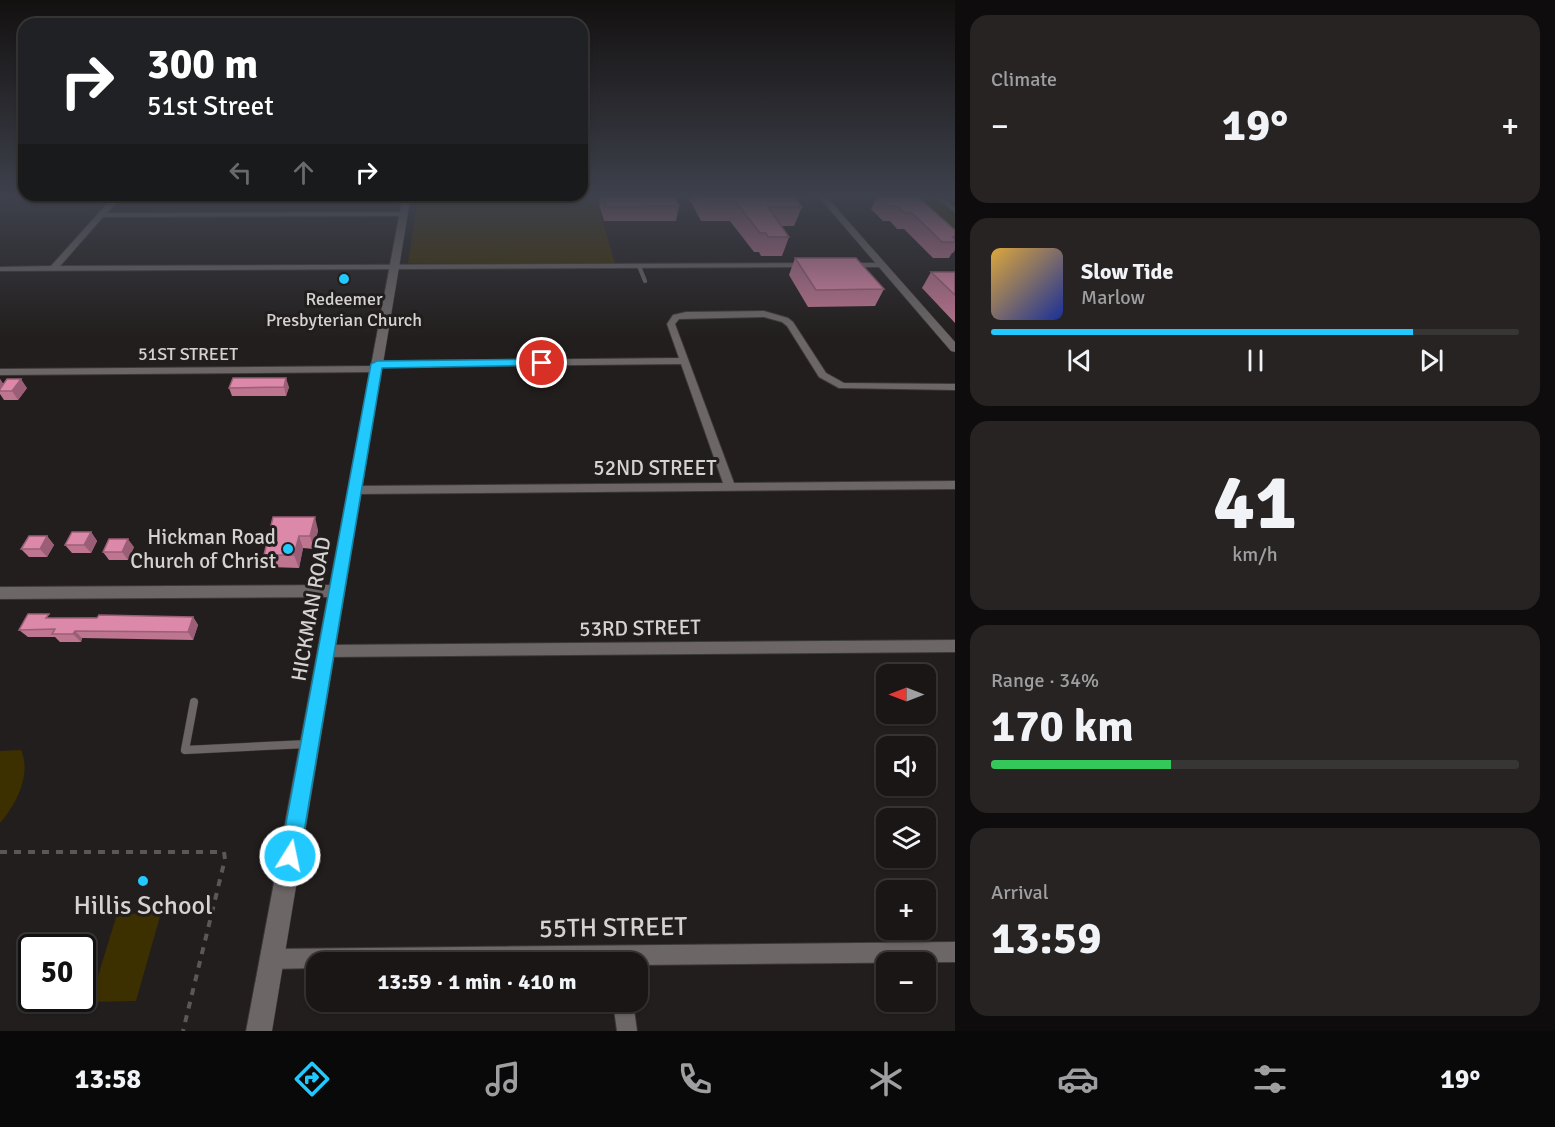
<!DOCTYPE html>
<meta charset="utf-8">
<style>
:root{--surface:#1a1616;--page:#272323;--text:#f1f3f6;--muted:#9f9fa1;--line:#383535;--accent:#22c9fe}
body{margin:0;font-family:Signika,sans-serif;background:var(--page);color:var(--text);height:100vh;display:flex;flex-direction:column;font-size:22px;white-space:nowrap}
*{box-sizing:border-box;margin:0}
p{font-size:20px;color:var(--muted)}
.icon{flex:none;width:33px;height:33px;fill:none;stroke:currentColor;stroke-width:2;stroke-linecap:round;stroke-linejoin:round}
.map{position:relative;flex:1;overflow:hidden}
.sheet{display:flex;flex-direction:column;gap:15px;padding:15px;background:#0e0c0c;width:600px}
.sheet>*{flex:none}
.banner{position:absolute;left:18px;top:18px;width:570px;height:183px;border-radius:18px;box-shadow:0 2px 4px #0004,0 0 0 2px var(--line);background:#202124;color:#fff;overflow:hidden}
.needle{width:39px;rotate:270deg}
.tools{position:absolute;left:876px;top:664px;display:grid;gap:12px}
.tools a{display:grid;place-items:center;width:60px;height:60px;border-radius:12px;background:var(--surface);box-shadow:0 2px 4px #0004,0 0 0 2px var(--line);font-size:30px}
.speed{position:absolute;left:18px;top:934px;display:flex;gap:12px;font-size:30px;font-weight:700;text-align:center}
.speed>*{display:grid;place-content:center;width:78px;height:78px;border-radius:50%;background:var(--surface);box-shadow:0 2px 4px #0004,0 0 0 2px var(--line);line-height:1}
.speed .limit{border:3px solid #111;border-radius:9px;background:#fff;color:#111}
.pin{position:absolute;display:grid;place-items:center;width:51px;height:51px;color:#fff;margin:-26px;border:3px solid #fff;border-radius:50%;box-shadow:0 2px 6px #0007}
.me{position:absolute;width:66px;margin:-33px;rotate:10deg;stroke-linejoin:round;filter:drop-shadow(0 0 4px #0008)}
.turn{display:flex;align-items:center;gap:21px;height:126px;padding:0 30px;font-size:27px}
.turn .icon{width:78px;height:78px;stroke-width:2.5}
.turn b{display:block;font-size:42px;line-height:51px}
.lanes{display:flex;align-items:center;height:57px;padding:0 30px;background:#0003;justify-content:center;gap:30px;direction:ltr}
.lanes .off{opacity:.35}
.big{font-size:45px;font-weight:700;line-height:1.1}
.sheet .widget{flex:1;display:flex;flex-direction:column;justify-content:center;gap:9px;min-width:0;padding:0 21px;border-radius:18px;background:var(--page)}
.sheet .dial{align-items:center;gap:0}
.dial b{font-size:78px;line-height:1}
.song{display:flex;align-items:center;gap:18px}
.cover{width:72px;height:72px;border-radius:9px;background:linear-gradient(135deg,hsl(40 70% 55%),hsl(230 70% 35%))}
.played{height:6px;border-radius:3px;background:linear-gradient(90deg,var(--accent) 80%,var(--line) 80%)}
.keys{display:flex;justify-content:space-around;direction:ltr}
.heat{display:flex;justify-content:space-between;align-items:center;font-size:33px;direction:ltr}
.charge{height:9px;border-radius:4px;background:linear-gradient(90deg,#34c759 34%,var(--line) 0)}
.trip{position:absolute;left:306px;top:952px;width:342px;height:60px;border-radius:18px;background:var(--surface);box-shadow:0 2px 4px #0004,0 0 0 2px var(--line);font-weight:700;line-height:60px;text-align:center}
.dock{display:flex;height:96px;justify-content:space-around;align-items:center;background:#0a0909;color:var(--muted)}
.dock .icon{width:42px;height:42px}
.dock .current{color:var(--accent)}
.dock b{font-size:27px;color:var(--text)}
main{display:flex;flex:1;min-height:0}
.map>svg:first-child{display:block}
.green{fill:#3c2f00}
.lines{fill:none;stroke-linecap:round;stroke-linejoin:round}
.service-far1-casing{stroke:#3b3838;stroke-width:4.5}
.service-casing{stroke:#3b3838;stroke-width:9}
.minor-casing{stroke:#3b3838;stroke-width:2}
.tertiary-casing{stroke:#3b3838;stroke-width:1}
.secondary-casing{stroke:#3b3838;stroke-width:1}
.path{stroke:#5b5757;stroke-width:4;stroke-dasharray:7 7;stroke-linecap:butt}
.service-far1{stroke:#6c6666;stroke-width:4}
.service{stroke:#6c6666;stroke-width:8}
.minor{fill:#6c6666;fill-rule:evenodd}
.tertiary{fill:#6c6666;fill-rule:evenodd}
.secondary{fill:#6c6666;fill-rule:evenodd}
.wall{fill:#bd7590}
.shaded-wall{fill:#9a5f76}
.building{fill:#dc88a8;stroke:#9a5f76;stroke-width:1.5}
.route{fill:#22c9fe;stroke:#1683a5;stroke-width:1.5}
.poi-dot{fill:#22c9fe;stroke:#221e1d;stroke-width:2}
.labels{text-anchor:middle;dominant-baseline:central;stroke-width:6;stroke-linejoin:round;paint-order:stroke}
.far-poi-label{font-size:18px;fill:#d5d2d2;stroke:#221e1d}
.far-street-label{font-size:18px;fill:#d5d2d2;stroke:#221e1d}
.street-label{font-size:21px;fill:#d5d2d2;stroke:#221e1d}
.poi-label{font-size:21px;fill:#d5d2d2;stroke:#221e1d;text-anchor:end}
.near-poi-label{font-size:26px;fill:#d5d2d2;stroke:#221e1d}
.near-street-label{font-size:26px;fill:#d5d2d2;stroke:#221e1d}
</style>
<main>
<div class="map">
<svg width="955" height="1031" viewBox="0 0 955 1031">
<rect width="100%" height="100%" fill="#221e1d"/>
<path class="green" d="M418 195H595L615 263H408Z
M897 195H955V250Z
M21 750C32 774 16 805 0 823V751Z
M161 913 136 1001 90 1002 117 914Z"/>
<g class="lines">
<defs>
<path id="service-far1" d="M936 195 955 210
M639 266 645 281"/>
<path id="service" d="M194 702 185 750 307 744"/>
<path id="minor" d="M115 195H122L107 213 403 212 406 214 403 216 103 217 60 266 809 263 813 265 809 267 0 271V267L51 266Z
M844 263H882L886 265 882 267H847L843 265Z
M764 311 788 318 793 322 826 373 844 383 955 384V390L839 388 819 377 787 326 782 322 764 317 679 319 675 324 734 483 955 481V489L355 494 349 490 355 486 723 483 681 364 379 367 381 369 376 372 0 375V369L374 366 372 364 377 361 679 358 667 324 673 315 686 312Z
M337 585 342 587 344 591 342 595 337 597 0 599V587Z
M955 640V652L326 657 321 656 319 651 321 646 326 645Z
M955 942V962L638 965V963H316V968L272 969 265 966 262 959 265 952 272 949Z
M613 1002H633L637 1031H617Z"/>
<path id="tertiary" d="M817 195H825L955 342V352L951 351Z"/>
<path id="secondary" d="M403 195H411L272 1031H246Z"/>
</defs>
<use href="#service-far1" class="service-far1-casing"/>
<use href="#service" class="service-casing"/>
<use href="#minor" class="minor-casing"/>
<use href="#tertiary" class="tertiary-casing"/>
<use href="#secondary" class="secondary-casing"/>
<path class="path" d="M0 852H224L225 859 183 1031"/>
<use href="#service-far1" class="service-far1"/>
<use href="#service" class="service"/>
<use href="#minor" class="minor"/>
<use href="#tertiary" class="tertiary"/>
<use href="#secondary" class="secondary"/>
</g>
<path class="wall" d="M600 195H674L679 206 676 221H604L599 204Z
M690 195H804L802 199H796L802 207 794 226H782L789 237 782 256H761L759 252H754L730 221H701L689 198Z
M878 195H895L955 230V250L953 253H952L949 258H933L904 229H897L890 221H883L871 209Z
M795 258 884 289 875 306 808 307 789 275Z
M931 272H955V323L922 288Z
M0 379 3 384 27 388 18 400H4L0 394Z
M289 387 286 396H232L229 388Z
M273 517 318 530 314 549 303 548 299 568 269 567 264 555Z
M91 532 97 541 91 553H72L65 545Z
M47 536 54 545 47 557H29L21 549Z
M134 547 128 560H109L103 552Z
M193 617 198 625 193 640 82 638 81 642H60L55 637H28L19 630 53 618Z"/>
<path class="shaded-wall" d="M286 378 289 387 286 396 284 387Z
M0 379 4 385 0 391Z
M21 379 27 388 18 400 12 391Z
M315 517 318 530 314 549 310 536Z
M91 532 97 541 91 553 84 545Z
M47 536 54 545 47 557 40 549Z
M299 536 303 548 299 568 294 555Z
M128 539 134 547 128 560 122 552Z
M193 617 198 625 193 640 188 632Z
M75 631 82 638 81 642 73 634Z"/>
<path class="building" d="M603 195H674L679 206 606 207Z
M702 195H792L802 207H768L789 237H768L766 233H760L736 202H706Z
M879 195 917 196 955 230V237H953L955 239V242H942L912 213H905L897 206H890Z
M795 258H856L884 289 816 290Z
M931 272H955V295Z
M233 378H286L284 387 229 388Z
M7 379H21L12 391H0V389Z
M273 517H315L310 536H299L294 555H264Z
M72 532H91L84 545H65Z
M29 536H47L40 549H21Z
M109 539H128L122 552H103Z
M28 614H49L46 618H97L99 615 193 617 188 632 75 631 73 634H52L55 629 19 630Z"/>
<linearGradient id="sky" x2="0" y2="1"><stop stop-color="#131010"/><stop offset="0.58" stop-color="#3e414c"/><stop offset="1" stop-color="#3e414c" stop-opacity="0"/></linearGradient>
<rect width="955" height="339" fill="url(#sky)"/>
<path class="route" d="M542 359 548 363 546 365 382 368 300 856 297 863 290 866 283 863 280 856 371 364 377 361Z"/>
<g class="poi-dot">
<circle cx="344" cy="279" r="6"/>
<circle cx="288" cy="549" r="6"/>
<circle cx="143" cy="881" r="6"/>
</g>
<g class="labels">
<g class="far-poi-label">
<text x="344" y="299">Redeemer<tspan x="344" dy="21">Presbyterian Church</tspan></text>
</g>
<g class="far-street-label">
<text x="188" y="354">51ST STREET</text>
</g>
<g class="street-label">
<text x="655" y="468">52ND STREET</text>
<text transform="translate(311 609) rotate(-80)">HICKMAN ROAD</text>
<text transform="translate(640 628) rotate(-1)">53RD STREET</text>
</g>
<g class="poi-label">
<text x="276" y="537">Hickman Road<tspan x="276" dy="24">Church of Christ</tspan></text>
</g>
<g class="near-poi-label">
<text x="143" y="906">Hillis School</text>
</g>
<g class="near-street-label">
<text transform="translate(613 928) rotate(-1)">55TH STREET</text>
</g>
</g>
</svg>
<div class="tools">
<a><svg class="needle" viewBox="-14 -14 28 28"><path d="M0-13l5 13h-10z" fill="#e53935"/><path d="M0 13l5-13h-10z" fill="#9f9fa1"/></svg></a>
<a><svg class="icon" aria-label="sound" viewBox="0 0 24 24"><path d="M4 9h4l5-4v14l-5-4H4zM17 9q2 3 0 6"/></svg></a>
<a><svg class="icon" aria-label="layers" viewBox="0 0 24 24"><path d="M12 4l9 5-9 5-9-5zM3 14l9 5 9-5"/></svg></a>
<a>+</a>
<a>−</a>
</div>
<div class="speed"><div class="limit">50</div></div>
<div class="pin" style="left:542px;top:363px;background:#d93025"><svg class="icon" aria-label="arrive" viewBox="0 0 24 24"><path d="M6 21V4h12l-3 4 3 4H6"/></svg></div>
<svg class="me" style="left:290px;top:856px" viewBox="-20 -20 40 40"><circle r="17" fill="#22c9fe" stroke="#fff" stroke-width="3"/><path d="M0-11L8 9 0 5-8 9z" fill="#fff"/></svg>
<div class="trip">13:59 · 1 min · 410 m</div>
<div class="banner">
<div class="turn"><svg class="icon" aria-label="right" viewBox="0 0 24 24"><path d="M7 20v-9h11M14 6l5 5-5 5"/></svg><div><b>300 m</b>51st Street</div></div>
<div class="lanes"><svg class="icon off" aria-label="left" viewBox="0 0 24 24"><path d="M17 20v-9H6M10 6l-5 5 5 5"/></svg><svg class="icon off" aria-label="ahead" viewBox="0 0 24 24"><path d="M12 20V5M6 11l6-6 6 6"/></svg><svg class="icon" aria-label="right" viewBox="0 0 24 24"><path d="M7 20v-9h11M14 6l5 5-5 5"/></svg></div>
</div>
</div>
<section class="sheet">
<div class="widget"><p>Climate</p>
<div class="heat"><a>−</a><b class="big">19°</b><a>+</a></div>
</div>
<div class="widget">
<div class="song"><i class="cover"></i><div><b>Slow Tide</b><p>Marlow</p></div></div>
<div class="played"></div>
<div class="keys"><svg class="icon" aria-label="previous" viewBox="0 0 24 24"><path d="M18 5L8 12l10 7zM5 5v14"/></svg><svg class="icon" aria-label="pause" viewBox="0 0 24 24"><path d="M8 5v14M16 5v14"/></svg><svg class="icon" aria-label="next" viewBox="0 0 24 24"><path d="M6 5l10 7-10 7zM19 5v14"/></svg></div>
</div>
<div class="widget dial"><b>41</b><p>km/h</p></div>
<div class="widget"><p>Range · 34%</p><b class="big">170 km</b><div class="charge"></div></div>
<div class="widget"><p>Arrival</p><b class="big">13:59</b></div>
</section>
</main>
<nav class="dock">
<b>13:58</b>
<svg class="icon current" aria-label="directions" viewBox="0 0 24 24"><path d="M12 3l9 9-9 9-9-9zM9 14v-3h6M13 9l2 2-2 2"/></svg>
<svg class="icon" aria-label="music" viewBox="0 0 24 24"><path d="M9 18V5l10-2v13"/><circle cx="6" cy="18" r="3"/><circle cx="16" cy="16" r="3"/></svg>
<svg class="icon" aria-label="phone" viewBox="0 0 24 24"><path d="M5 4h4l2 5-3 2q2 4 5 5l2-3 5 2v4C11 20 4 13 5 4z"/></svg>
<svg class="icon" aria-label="climate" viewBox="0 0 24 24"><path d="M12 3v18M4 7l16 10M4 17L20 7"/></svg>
<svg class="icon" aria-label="car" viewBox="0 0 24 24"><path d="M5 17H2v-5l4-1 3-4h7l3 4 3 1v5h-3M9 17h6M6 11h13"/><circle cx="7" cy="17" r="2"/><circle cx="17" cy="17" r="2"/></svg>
<svg class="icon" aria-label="filters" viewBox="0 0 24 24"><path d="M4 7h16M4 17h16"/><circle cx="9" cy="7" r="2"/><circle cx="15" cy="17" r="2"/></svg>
<b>19°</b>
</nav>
